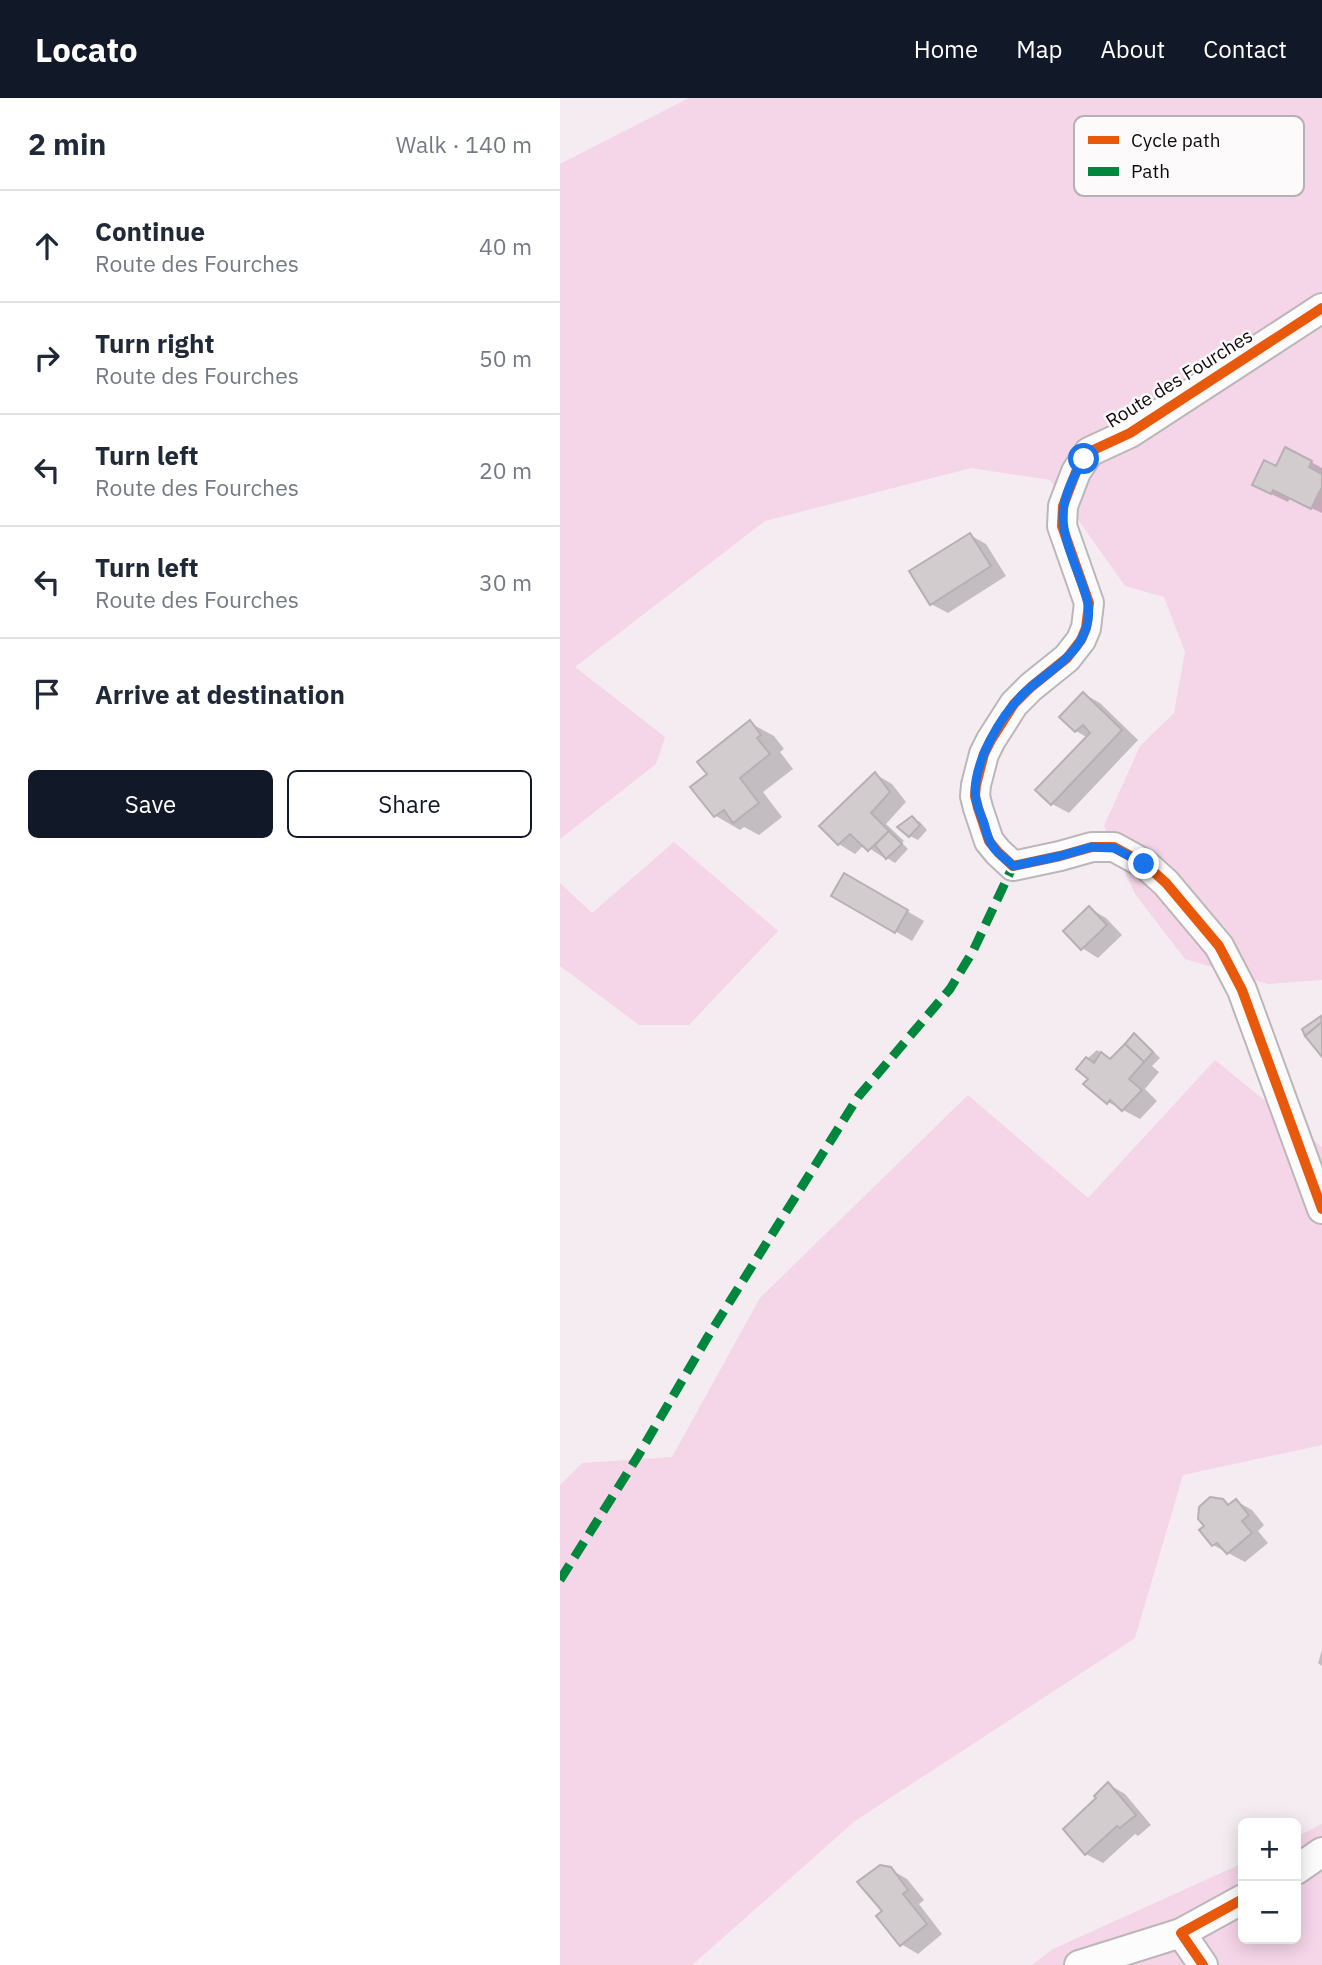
<!DOCTYPE html>
<html lang="en">
<head>
<meta charset="utf-8">
<style>
  :root { --surface:#fff; --page:#f6f6f7; --text:#1f2937; --muted:#747a83; --line:#e0e1e3; --accent:#111827 }
  body { margin:0; font-family:"IBM Plex Sans",sans-serif; background:var(--page); color:var(--text) }
  .controls { position:absolute; right:21px; bottom:21px; display:grid; overflow:hidden; border-radius:10px; box-shadow:0 4px 18px #0003 }
  .controls button { width:63px; height:63px; display:grid; place-items:center; padding:0; border:0; border-bottom:2px solid var(--line); background:var(--surface); color:var(--text); font:35px sans-serif }
  .stop { position:absolute; width:21px; height:21px; margin:-16px; border:5px solid #1a73e8; border-radius:50%; background:#fff }
  .stop.end { background:#1a73e8; border-color:#fff; box-shadow:0 2px 7px #0008 }
  .list { margin:0; padding:0; list-style:none }
  h2 { display:flex; justify-content:space-between; align-items:center; height:91px; margin:0; padding:0 28px; font-size:30px }
  h2 small { font-size:23px; font-weight:400; color:var(--muted) }
  .list li { display:grid; grid-template-columns:46px 1fr auto; gap:21px; align-items:center; box-sizing:border-box; height:112px; padding:0 28px; border-top:2px solid var(--line) }
  .list b { display:block; font-size:26px; white-space:nowrap }
  .list p { margin:0; font-size:23px; white-space:nowrap; color:var(--muted) }
  .list em { font-size:23px; font-style:normal; color:var(--muted) }
  .actions { display:flex; gap:14px; padding:21px 28px }
  .actions a { flex:1; padding:16px 0; border:2px solid var(--accent); border-radius:10px; text-align:center; font-size:24px; color:var(--accent) }
  .actions .main { background:var(--accent); color:#fff }
  .icon { flex:none; width:38px; height:38px; fill:none; stroke:currentColor; stroke-width:2; stroke-linecap:round; stroke-linejoin:round }
  .map { position:relative; flex:none; width:762px; height:1867px; overflow:hidden }
  header { display:flex; align-items:center; gap:42px; box-sizing:border-box; height:98px; padding:0 35px; background:var(--accent); color:#fff }
  header strong { font-size:33px }
  nav { display:flex; gap:38px; margin-inline-start:auto; font-size:24px }
  main { display:flex }
  aside { flex:1; background:var(--surface) }
  .map>svg:first-child { display:block }
  .green { fill:#f5d5e8 }
  .shadow { fill:#0003 }
  .building { fill:#d2cccf; stroke:#b6b0b3; stroke-width:2 }
  .lines { fill:none; stroke-linecap:round; stroke-linejoin:round }
  .minor-casing { stroke:#bcb6b9; stroke-width:32 }
  .minor { stroke:#fdfcfd; stroke-width:28 }
  .quiet { stroke:#00873e; stroke-width:9; stroke-dasharray:18 9; stroke-linecap:butt }
  .cycleway-casing { stroke:#fdfafc; stroke-width:15 }
  .cycleway { stroke:#e8590c; stroke-width:10 }
  .route { stroke:#1a73e8; stroke-width:9 }
  .labels { text-anchor:middle; dominant-baseline:central; stroke-width:5; stroke-linejoin:round; paint-order:stroke }
  .street-label { font-size:19px; fill:#0e0a0c; stroke:#fdfafc }
  .key { fill:#fdfafc; stroke:#b5b2b4; stroke-width:2 }
  .key-label { font-size:19px; fill:#0e0a0c }
</style>
</head>
<body>
<header>
<strong>Locato</strong>
<nav><a>Home</a><a>Map</a><a>About</a><a>Contact</a></nav>
</header>
<main>
<aside>
<h2>2 min<small>Walk · 140 m</small></h2>
<ul class="list">
<li><svg class="icon" aria-label="ahead" viewBox="0 0 24 24"><path d="M12 20V5M6 11l6-6 6 6"/></svg><div><b>Continue</b><p>Route des Fourches</p></div><em>40 m</em></li>
<li><svg class="icon" aria-label="right" viewBox="0 0 24 24"><path d="M7 20v-9h11M14 6l5 5-5 5"/></svg><div><b>Turn right</b><p>Route des Fourches</p></div><em>50 m</em></li>
<li><svg class="icon" aria-label="left" viewBox="0 0 24 24"><path d="M17 20v-9H6M10 6l-5 5 5 5"/></svg><div><b>Turn left</b><p>Route des Fourches</p></div><em>20 m</em></li>
<li><svg class="icon" aria-label="left" viewBox="0 0 24 24"><path d="M17 20v-9H6M10 6l-5 5 5 5"/></svg><div><b>Turn left</b><p>Route des Fourches</p></div><em>30 m</em></li>
<li><svg class="icon" aria-label="arrive" viewBox="0 0 24 24"><path d="M6 21V4h12l-3 4 3 4H6"/></svg><div><b>Arrive at destination</b></div></li>
</ul>
<div class="actions"><a class="main">Save</a><a>Share</a></div>
</aside>
<div class="map">
<svg width="762" height="1867" viewBox="0 0 762 1867">
  <rect width="100%" height="100%" fill="#f4ecf1"/>
  <g class="green">
    <path d="M129,0H762V882L708,886L625,861L575,796L544,728L580,648L614,615L625,554L604,499L565,488L490,382L411,370L205,423L15,569L105,639L96,666L0,741V66Z"/>
    <path d="M114,744L218,833L129,927H79L0,868V785L32,815Z"/>
    <path d="M655,962L762,1049V1347L623,1377L575,1540L295,1723L132,1867H0V1387L22,1365L112,1359L200,1200L408,997L528,1100Z"/>
    <path d="M762,1726V1867H472L491,1852L683,1765V1841H736V1739Z"/>
  </g>
  <g class="shadow">
    <path d="M751,364L762,370V415L730,400L728,404L711,396L717,371Z"/>
    <path d="M410,437L426,446L446,478L388,515L371,506Z"/>
    <path d="M524,596L540,605L578,642L509,715L492,706L528,640L516,633Z"/>
    <path d="M190,625L214,638L224,651L220,654L233,671L203,694L222,719L199,737L184,729L180,732L156,718L149,677Z"/>
    <path d="M315,676L332,686L346,704L326,726L344,743L342,745L348,751L335,765L327,760L326,761L304,747L295,756L279,746Z"/>
    <path d="M352,720L360,724L367,732L358,742L350,738Z"/>
    <path d="M285,777L364,823L352,843L273,797Z"/>
    <path d="M529,810L546,820L562,837L538,860L522,850Z"/>
    <path d="M574,937L582,942L600,960L592,968L599,974L585,991L597,1003L580,1021L548,1004L530,981L528,960L537,952L551,962Z"/>
    <path d="M662,1403L671,1407L676,1403L692,1412L704,1427L698,1433L708,1445L685,1464L653,1447Z"/>
    <path d="M762,1552V1568L758,1565Z"/>
    <path d="M548,1686L565,1696L591,1727L578,1738L575,1736L543,1765L526,1756L539,1701Z"/>
    <path d="M330,1771L347,1781L364,1802L359,1806L382,1836L358,1856L341,1846L324,1814Z"/>
  </g>
  <g class="building">
    <path d="M725,349L752,363L749,369L762,376V389L751,411L713,392L711,396L692,387L704,362L716,368Z"/>
    <path d="M410,435L431,468L370,507L349,473Z"/>
    <path d="M523,594L562,632L491,707L475,692L530,635L523,627L515,634L499,619Z"/>
    <path d="M190,622L201,637L197,640L210,656L180,680L199,705L173,725L164,712L154,719L130,689L147,676L137,664Z"/>
    <path d="M315,674L330,694L311,715L329,733L308,753L290,736L278,747L259,728Z"/>
    <path d="M352,718L360,727L349,739L337,729Z"/>
    <path d="M329,733L342,746L326,761L315,747Z"/>
    <path d="M284,775L348,812L335,835L271,798Z"/>
    <path d="M529,808L547,827L521,852L503,833Z"/>
    <path d="M761,918L762,924L745,938L742,931Z"/>
    <path d="M762,924V959L745,938Z"/>
    <path d="M574,935L593,954L584,964L565,946Z"/>
    <path d="M565,946L584,964L569,981L582,992L562,1013L550,1002L547,1006L523,986L528,981L516,971L526,959L534,965L541,954L550,961Z"/>
    <path d="M650,1399L663,1401L668,1407L676,1401L689,1417L682,1423L692,1435L667,1456L657,1445L652,1448L639,1432L644,1428L638,1421L639,1409Z"/>
    <path d="M548,1684L576,1717L560,1730L557,1728L525,1757L503,1731L536,1700L534,1698Z"/>
    <path d="M320,1767L331,1769L348,1792L343,1796L367,1826L340,1848L316,1818L322,1813L297,1784Z"/>
  </g>
  <g class="lines">
    <defs>
      <g id="minor">
        <path d="M762,210L570,335L529,354L516,374L503,408L502,428L529,505L526,530L521,542L507,560L471,589L454,606L431,642L424,656L416,687L415,698L418,710L429,743L438,754L453,768L500,758L532,749H554L585,766L606,785L659,848L682,892L762,1111"/>
        <path d="M736,1772L762,1754"/>
        <path d="M519,1867L621,1835"/>
        <path d="M643,1867L621,1835L683,1801"/>
      </g>
    </defs>
    <use href="#minor" class="minor-casing"/>
    <use href="#minor" class="minor"/>
    <path class="quiet" d="M0,1482L78,1358L147,1240L298,999L390,891L413,853L453,768"/>
    <defs>
      <g id="cycleway">
        <path d="M762,210L570,335L529,354L516,374L503,408L502,428L529,505L526,530L521,542L507,560L471,589L454,606L431,642L424,656L416,687L415,698L418,710L429,743L438,754L453,768L500,758L532,749H554L585,766L606,785L659,848L682,892L762,1111"/>
        <path d="M643,1867L621,1835L683,1801"/>
      </g>
    </defs>
    <use href="#cycleway" class="cycleway-casing"/>
    <use href="#cycleway" class="cycleway"/>
  </g>
  <g class="lines">
    <path class="route" d="M524,361C491,414 502,431 522,486C527,500 531,512 527,527C519,559 486,574 463,596C440,619 415,662 415,695C416,705 420,716 424,725C426,734 428,743 434,750C439,757 447,762 453,768L500,758L531,749L554,750L584,766"/>
  </g>
  <g class="labels">
    <g class="street-label">
      <text transform="translate(619 280) rotate(-32)">Route des Fourches</text>
    </g>
  </g>
  <rect x="514" y="18" width="230" height="80" rx="10" class="key"/>
  <rect x="528" y="38" width="31" height="8" fill="#e8590c"/>
  <rect x="528" y="69" width="31" height="9" fill="#00873e"/>
  <g class="key-label">
    <text x="571" y="49">Cycle path</text>
    <text x="571" y="80">Path</text>
  </g>
</svg>
<div class="controls">
<button>+</button>
<button>−</button>
</div>
<div class="stop" style="left:524px;top:361px"></div>
<div class="stop end" style="left:584px;top:766px"></div>
</div>
</main>
</body>
</html>
